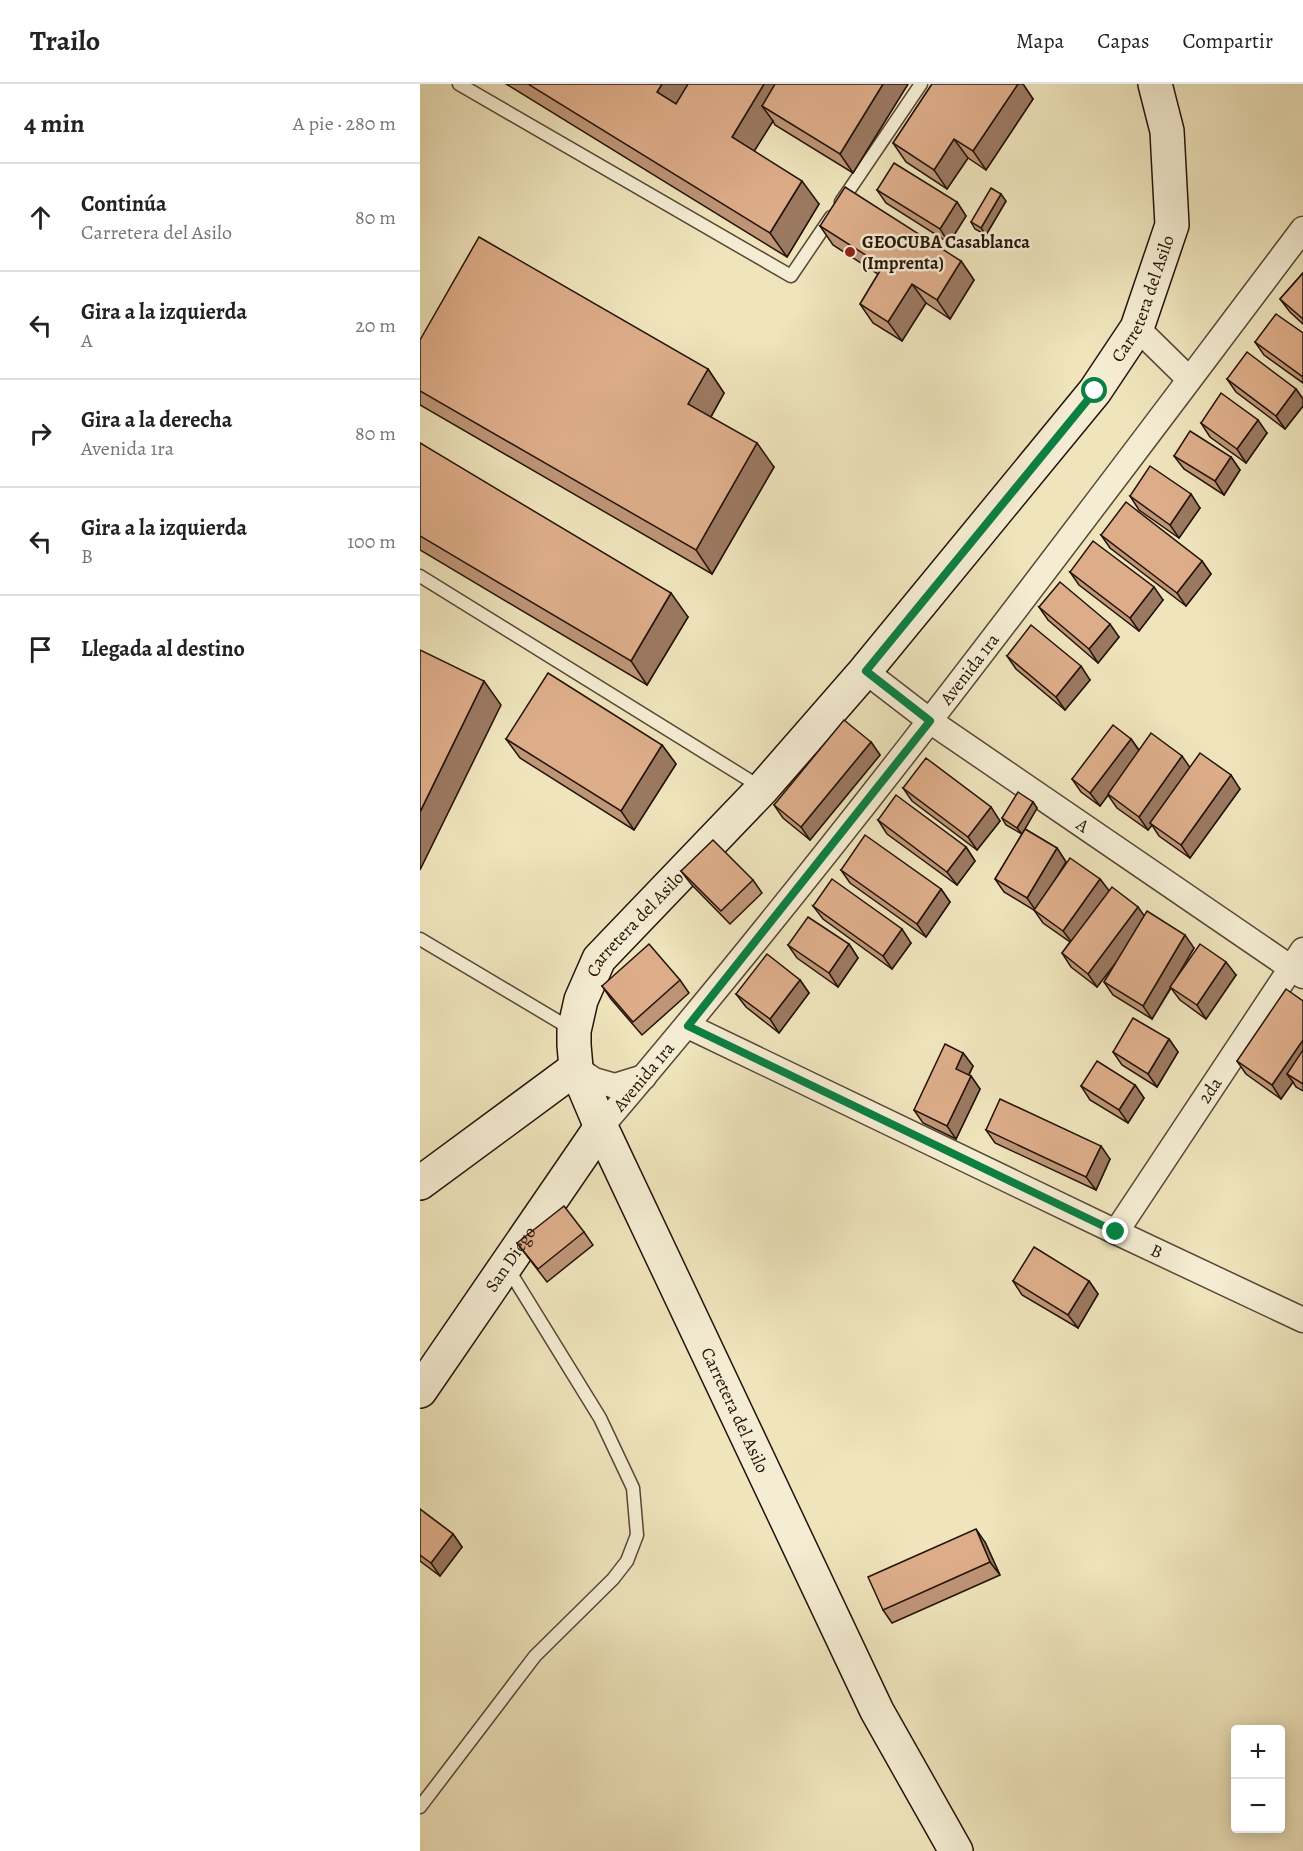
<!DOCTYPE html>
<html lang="es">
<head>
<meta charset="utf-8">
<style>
  :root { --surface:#fff; --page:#f6f6f6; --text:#222; --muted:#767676; --line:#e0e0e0 }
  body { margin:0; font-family:Alegreya,serif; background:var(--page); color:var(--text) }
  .controls { position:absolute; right:18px; bottom:18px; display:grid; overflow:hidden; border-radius:6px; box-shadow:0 3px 15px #0003 }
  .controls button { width:54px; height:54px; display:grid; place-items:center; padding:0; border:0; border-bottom:2px solid var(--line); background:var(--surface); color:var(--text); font:30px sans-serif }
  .stop { position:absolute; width:18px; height:18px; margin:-14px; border:4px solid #0b8043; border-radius:50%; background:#fff }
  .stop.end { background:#0b8043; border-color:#fff; box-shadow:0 2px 6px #0008 }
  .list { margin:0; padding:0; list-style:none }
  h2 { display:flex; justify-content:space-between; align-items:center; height:78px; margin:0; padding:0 24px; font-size:26px }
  h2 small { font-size:20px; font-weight:400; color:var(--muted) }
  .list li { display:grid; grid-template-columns:39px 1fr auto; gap:18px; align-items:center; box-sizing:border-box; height:108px; padding:0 24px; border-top:2px solid var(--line) }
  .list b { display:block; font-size:22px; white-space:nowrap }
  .list p { margin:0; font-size:20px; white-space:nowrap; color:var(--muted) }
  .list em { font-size:20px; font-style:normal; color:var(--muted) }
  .icon { flex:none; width:33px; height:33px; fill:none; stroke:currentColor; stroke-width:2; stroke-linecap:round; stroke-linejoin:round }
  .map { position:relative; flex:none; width:883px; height:1767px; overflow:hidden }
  header { display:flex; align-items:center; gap:36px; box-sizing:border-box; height:84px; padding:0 30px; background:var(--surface); border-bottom:2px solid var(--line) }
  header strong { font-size:28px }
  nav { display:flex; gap:33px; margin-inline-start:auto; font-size:21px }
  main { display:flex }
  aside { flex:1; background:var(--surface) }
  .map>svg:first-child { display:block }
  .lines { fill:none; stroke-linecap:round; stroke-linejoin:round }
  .lane-casing { stroke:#574735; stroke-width:15 }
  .street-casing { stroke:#574735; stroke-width:27 }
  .secondary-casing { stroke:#241308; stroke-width:36 }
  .lane { stroke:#f5edd3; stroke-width:12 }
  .street { stroke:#f5edd3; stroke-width:24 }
  .secondary { stroke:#f5edd3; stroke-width:33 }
  .wall { fill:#be9577; stroke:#241308; stroke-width:1.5 }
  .shaded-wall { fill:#9b7961; stroke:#241308; stroke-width:1.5 }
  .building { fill:#ddad8a; stroke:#241308; stroke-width:1.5 }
  .route { stroke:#0b8043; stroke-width:8 }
  .poi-dot { fill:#8f2418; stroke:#f5edd3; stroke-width:2 }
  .labels { text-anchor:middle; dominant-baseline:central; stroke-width:5; stroke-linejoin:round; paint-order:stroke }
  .poi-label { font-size:18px; font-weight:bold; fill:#241308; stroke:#f5edd3; text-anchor:start }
  .street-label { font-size:18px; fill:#241308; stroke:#f5edd3 }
</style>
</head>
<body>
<header>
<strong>Trailo</strong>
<nav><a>Mapa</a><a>Capas</a><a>Compartir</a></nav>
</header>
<main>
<aside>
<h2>4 min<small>A pie · 280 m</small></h2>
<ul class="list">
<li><svg class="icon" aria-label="ahead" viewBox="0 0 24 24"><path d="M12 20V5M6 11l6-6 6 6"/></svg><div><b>Continúa</b><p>Carretera del Asilo</p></div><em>80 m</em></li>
<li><svg class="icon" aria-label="left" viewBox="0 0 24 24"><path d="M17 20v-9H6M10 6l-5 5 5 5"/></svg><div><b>Gira a la izquierda</b><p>A</p></div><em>20 m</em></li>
<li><svg class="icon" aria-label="right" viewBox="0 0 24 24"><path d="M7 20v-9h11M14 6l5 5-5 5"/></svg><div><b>Gira a la derecha</b><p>Avenida 1ra</p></div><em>80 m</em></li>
<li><svg class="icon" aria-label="left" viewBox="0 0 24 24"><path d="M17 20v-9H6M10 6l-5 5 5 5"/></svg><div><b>Gira a la izquierda</b><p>B</p></div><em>100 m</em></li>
<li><svg class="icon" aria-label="arrive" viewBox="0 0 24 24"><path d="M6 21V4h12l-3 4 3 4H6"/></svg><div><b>Llegada al destino</b></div></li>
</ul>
</aside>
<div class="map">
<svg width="883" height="1767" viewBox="0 0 883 1767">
  <rect width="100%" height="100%" fill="#efe4bc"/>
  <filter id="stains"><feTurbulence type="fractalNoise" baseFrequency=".00333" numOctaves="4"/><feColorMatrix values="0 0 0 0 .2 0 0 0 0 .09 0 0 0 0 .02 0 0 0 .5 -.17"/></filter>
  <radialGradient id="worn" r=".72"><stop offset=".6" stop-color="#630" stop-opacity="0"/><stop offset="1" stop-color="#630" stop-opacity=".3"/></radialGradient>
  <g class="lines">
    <defs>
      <g id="lane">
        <path d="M39,0L371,192L411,133"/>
        <path d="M421,118L501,0"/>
        <path d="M0,492L342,704"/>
        <path d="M0,855L153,946"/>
        <path d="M0,1723L115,1572L193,1495L207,1477L217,1451L213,1404L180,1334L87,1183"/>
      </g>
      <g id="street">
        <path d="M717,244L769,295"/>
        <path id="s1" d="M445,587L510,637L883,892"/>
        <path id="s2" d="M268,942L696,1148L883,1236"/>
        <path d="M156,984L174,996L195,1002L224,993"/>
        <path id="s3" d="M181,1043C428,754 654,448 883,145"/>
        <path id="s4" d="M696,1148L883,866"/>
      </g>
      <g id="secondary">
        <path d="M0,1099L156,984"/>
        <path id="s5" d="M0,1307L181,1043"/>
        <path id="s6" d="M536,1767L457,1627L181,1043L156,984L154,961V947L161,916L179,875L343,704L445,587L675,307L717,244L752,141L747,47L735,0"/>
      </g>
    </defs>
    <use href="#lane" class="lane-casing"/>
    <use href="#street" class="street-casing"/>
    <use href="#secondary" class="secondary-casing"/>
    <use href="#lane" class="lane"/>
    <use href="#street" class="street"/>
    <use href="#secondary" class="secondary"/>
  </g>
  <g class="wall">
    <path d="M86,0H488L433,89L355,41L353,37L334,67L399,120L367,173Z"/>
    <path d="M512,0H603L613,15L566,86L548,74L527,105L486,78L473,59Z"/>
    <path d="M457,106L537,118L546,132L529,159L466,119Z"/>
    <path d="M586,117L566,151L555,145L551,138Z"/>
    <path d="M400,142L541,177L554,196L530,235L506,219L482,257L453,239L440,220L458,190L413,161Z"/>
    <path d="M883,189V240L870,228L860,215Z"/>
    <path d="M883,249V299L844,271L835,258Z"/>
    <path d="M0,256L288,285L304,309L291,333L354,383L292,490L0,321Z"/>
    <path d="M807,295L876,305L883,315V322L865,345L816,308Z"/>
    <path d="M781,339L847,349L826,379L790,353Z"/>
    <path d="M0,359L268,533L227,601L0,466Z"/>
    <path d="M754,372L811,373L820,386L804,411L764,385Z"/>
    <path d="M710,412L780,424L759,454L719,426Z"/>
    <path d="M681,451L782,477L791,490L766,522L690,464Z"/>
    <path d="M650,488L743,516L719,547L659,501Z"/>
    <path d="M619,523L699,553L678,579L628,536Z"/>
    <path d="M587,572L670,596L645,626L596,585Z"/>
    <path d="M86,655L242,661L256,680L214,746L100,674Z"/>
    <path d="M711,655L719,666L770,683L820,705L770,774L739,752L732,741L728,746L697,724L688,711L680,722L661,708L652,695Z"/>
    <path d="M451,658L460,671L390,756L363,734L354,721Z"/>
    <path d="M483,704L580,737L557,766L492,717Z"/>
    <path d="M613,718L617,724L605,745L637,764L646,778L638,791L680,795L689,807L724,832L774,864L756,894L816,891L786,935L760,916L751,904L732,935L693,911L684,898L696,878L677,903L651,883L642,869L650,858L623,839L614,826L584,808L575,795L602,750L586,741L582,734Z"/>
    <path d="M458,736L546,763L555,777L537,801L467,750Z"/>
    <path d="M421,786L521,805L530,818L506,853L430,799Z"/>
    <path d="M261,787L333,796L342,809L310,840L271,800Z"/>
    <path d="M393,822L491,859L472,885L403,835Z"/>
    <path d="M429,860L438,874L418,903L377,874L368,861Z"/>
    <path d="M260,896L269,909L222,951L191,915L182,902Z"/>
    <path d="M380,896L389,909L359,949L326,923L316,910Z"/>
    <path d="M883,917V1007L876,1003L873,998L861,1015L826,990L817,977Z"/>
    <path d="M749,955L758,968L737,1003L702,981L693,968Z"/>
    <path d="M543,969L553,982L549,991L551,992L560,1005L536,1055L503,1039L494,1026Z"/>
    <path d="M715,1001L724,1014L708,1039L670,1016L661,1002Z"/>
    <path d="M566,1046L690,1075L676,1106L575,1059Z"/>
    <path d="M164,1148L173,1161L127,1198L97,1159Z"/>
    <path d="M593,1197H669L678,1210L658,1244L602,1211Z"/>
    <path d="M0,1425L33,1450L42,1463L20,1492L0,1477Z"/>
    <path d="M565,1458L580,1491L472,1539L463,1526Z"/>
  </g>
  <g class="shaded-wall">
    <path d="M242,0H273L253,32L237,8Z"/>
    <path d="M344,0H376L342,22L353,37L328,77L312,53Z"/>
    <path d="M463,0H488L433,89L420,70Z"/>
    <path d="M598,0H603L613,15L566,86L553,67Z"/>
    <path d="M534,55L548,74L527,105L514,86Z"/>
    <path d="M382,97L399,120L367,173L350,149Z"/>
    <path d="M581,110L586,117L566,151L561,144Z"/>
    <path d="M537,118L546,132L529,159L520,145Z"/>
    <path d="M541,177L554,196L530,235L517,216Z"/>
    <path d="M492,200L506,219L482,257L468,238Z"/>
    <path d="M288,285L304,309L285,343L268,320Z"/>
    <path d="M876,305L883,315V322L865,345L856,332Z"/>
    <path d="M838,336L847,349L826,379L817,365Z"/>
    <path d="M337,359L354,383L292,490L276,466Z"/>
    <path d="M811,373L820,386L804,411L795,397Z"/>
    <path d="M771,410L780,424L759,454L750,441Z"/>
    <path d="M782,477L791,490L766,522L757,509Z"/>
    <path d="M734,503L743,516L719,547L710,534Z"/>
    <path d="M251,509L268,533L227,601L211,577Z"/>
    <path d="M690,540L699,553L678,579L669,565Z"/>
    <path d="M661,582L670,596L645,626L636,613Z"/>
    <path d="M64,597L81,621L0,786V728Z"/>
    <path d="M711,655L720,668L680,722L670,709Z"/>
    <path d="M451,658L460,671L390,756L381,743Z"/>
    <path d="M242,661L256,680L214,746L201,727Z"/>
    <path d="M762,672L771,685L730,739L732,741L728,746L719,733Z"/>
    <path d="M811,691L820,705L770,774L761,761Z"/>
    <path d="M613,718L617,724L602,750L597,744Z"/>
    <path d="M571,723L580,737L557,766L548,753Z"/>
    <path d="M546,763L555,777L537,801L527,788Z"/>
    <path d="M637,764L646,778L616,827L607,814Z"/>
    <path d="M680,795L690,808L653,860L643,847Z"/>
    <path d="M521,805L530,818L506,853L497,840Z"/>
    <path d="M718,823L728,837L677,903L668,890Z"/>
    <path d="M482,845L491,859L472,885L463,872Z"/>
    <path d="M765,851L774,864L732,935L723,922Z"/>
    <path d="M429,860L438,874L418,903L409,889Z"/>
    <path d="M806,878L816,891L786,935L777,921Z"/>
    <path d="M380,896L389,909L359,949L350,935Z"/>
    <path d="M749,955L758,968L737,1003L728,990Z"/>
    <path d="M883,956V983L867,990L873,998L861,1015L852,1001Z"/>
    <path d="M543,969L553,982L545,998L536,985Z"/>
    <path d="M551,992L560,1005L536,1055L527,1042Z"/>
    <path d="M715,1001L724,1014L708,1039L699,1026Z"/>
    <path d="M681,1062L690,1075L676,1106L666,1093Z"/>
    <path d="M669,1197L678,1210L658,1244L648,1231Z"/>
    <path d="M556,1445L565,1458L580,1491L570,1478Z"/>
    <path d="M33,1450L42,1463L20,1492L11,1479Z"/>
  </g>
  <g class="building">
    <path d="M108,0H242L237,8L256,20L268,0H344L312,53L382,97L350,149Z"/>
    <path d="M355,0H463L420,70L342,22Z"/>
    <path d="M512,0H598L553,67L534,55L514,86L473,59Z"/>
    <path d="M474,79L537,118L520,145L457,106Z"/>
    <path d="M425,103L541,177L517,216L492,200L468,238L440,220L463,182L400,142Z"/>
    <path d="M571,104L581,110L561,144L551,138Z"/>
    <path d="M59,153L288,285L268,320L337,359L276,466L0,307V256Z"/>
    <path d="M883,189V235L860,215Z"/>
    <path d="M856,230L883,249V293L835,258Z"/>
    <path d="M827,268L876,305L856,332L807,295Z"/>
    <path d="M801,309L838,336L817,365L781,339Z"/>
    <path d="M770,347L811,373L795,397L754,372Z"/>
    <path d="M0,359L251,509L211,577L0,452Z"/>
    <path d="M730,382L771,410L750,441L710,412Z"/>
    <path d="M706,418L782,477L757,509L681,451Z"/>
    <path d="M673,457L734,503L710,534L650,488Z"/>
    <path d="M640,498L690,540L669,565L619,523Z"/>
    <path d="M611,541L661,582L636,613L587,572Z"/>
    <path d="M0,566L64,597L0,728Z"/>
    <path d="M128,589L242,661L201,727L86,655Z"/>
    <path d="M424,636L451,658L381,743L354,721Z"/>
    <path d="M693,641L711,655L670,709L652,695Z"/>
    <path d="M731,649L762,672L719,733L688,710Z"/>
    <path d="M780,669L811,691L761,761L730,739Z"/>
    <path d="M506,674L571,723L548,753L483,704Z"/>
    <path d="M598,708L613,718L597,744L582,734Z"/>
    <path d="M476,711L546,763L527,788L458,736Z"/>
    <path d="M605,745L637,764L607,814L575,795Z"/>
    <path d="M445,751L521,805L497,840L421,786Z"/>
    <path d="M293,756L333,796L301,827L261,787Z"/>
    <path d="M650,774L680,795L643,847L614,826Z"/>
    <path d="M412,795L482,845L463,872L393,822Z"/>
    <path d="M692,803L718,823L668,890L642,869Z"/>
    <path d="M727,827L765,851L723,922L684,898Z"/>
    <path d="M388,833L429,860L409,889L368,861Z"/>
    <path d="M229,860L260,896L213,938L182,902Z"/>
    <path d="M780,860L806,878L777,921L750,903Z"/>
    <path d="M347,870L380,896L350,935L316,910Z"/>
    <path d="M866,905L883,917V956L852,1001L817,977Z"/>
    <path d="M713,934L749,955L728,990L693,968Z"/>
    <path d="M525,960L543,969L536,985L551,992L527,1042L494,1026Z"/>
    <path d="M883,966V1000L867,990Z"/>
    <path d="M677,977L715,1001L699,1026L661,1002Z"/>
    <path d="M580,1015L681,1062L666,1093L566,1046Z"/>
    <path d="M144,1122L164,1148L118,1185L97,1159Z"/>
    <path d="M614,1163L669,1197L648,1231L593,1197Z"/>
    <path d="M0,1425L33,1450L11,1479L0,1471Z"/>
    <path d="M556,1445L570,1478L463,1526L448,1493Z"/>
  </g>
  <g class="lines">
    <path class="route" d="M675,307L446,587L510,637L268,942L696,1148"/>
  </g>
  <circle class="poi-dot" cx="430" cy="168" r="6"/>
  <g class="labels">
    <g class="poi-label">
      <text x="442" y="158">GEOCUBA Casablanca<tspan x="442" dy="21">(Imprenta)</tspan></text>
    </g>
    <g class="street-label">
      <text stroke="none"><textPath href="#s6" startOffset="1844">Carretera del Asilo</textPath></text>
      <text stroke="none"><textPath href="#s3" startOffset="588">Avenida 1ra</textPath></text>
      <text stroke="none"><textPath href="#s1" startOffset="267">A</textPath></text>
      <text stroke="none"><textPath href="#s6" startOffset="1034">Carretera del Asilo</textPath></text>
      <text stroke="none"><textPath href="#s3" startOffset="66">Avenida 1ra</textPath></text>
      <text stroke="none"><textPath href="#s4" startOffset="170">2da</textPath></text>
      <text stroke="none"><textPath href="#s2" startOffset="520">B</textPath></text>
      <text stroke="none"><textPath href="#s5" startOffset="160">San Diego</textPath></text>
      <text transform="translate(315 1326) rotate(65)">Carretera del Asilo</text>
    </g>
  </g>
  <rect width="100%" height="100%" filter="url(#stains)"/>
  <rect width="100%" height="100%" fill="url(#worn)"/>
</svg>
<div class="controls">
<button>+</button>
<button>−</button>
</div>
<div class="stop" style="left:675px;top:307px"></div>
<div class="stop end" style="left:696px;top:1148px"></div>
</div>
</main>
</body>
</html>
